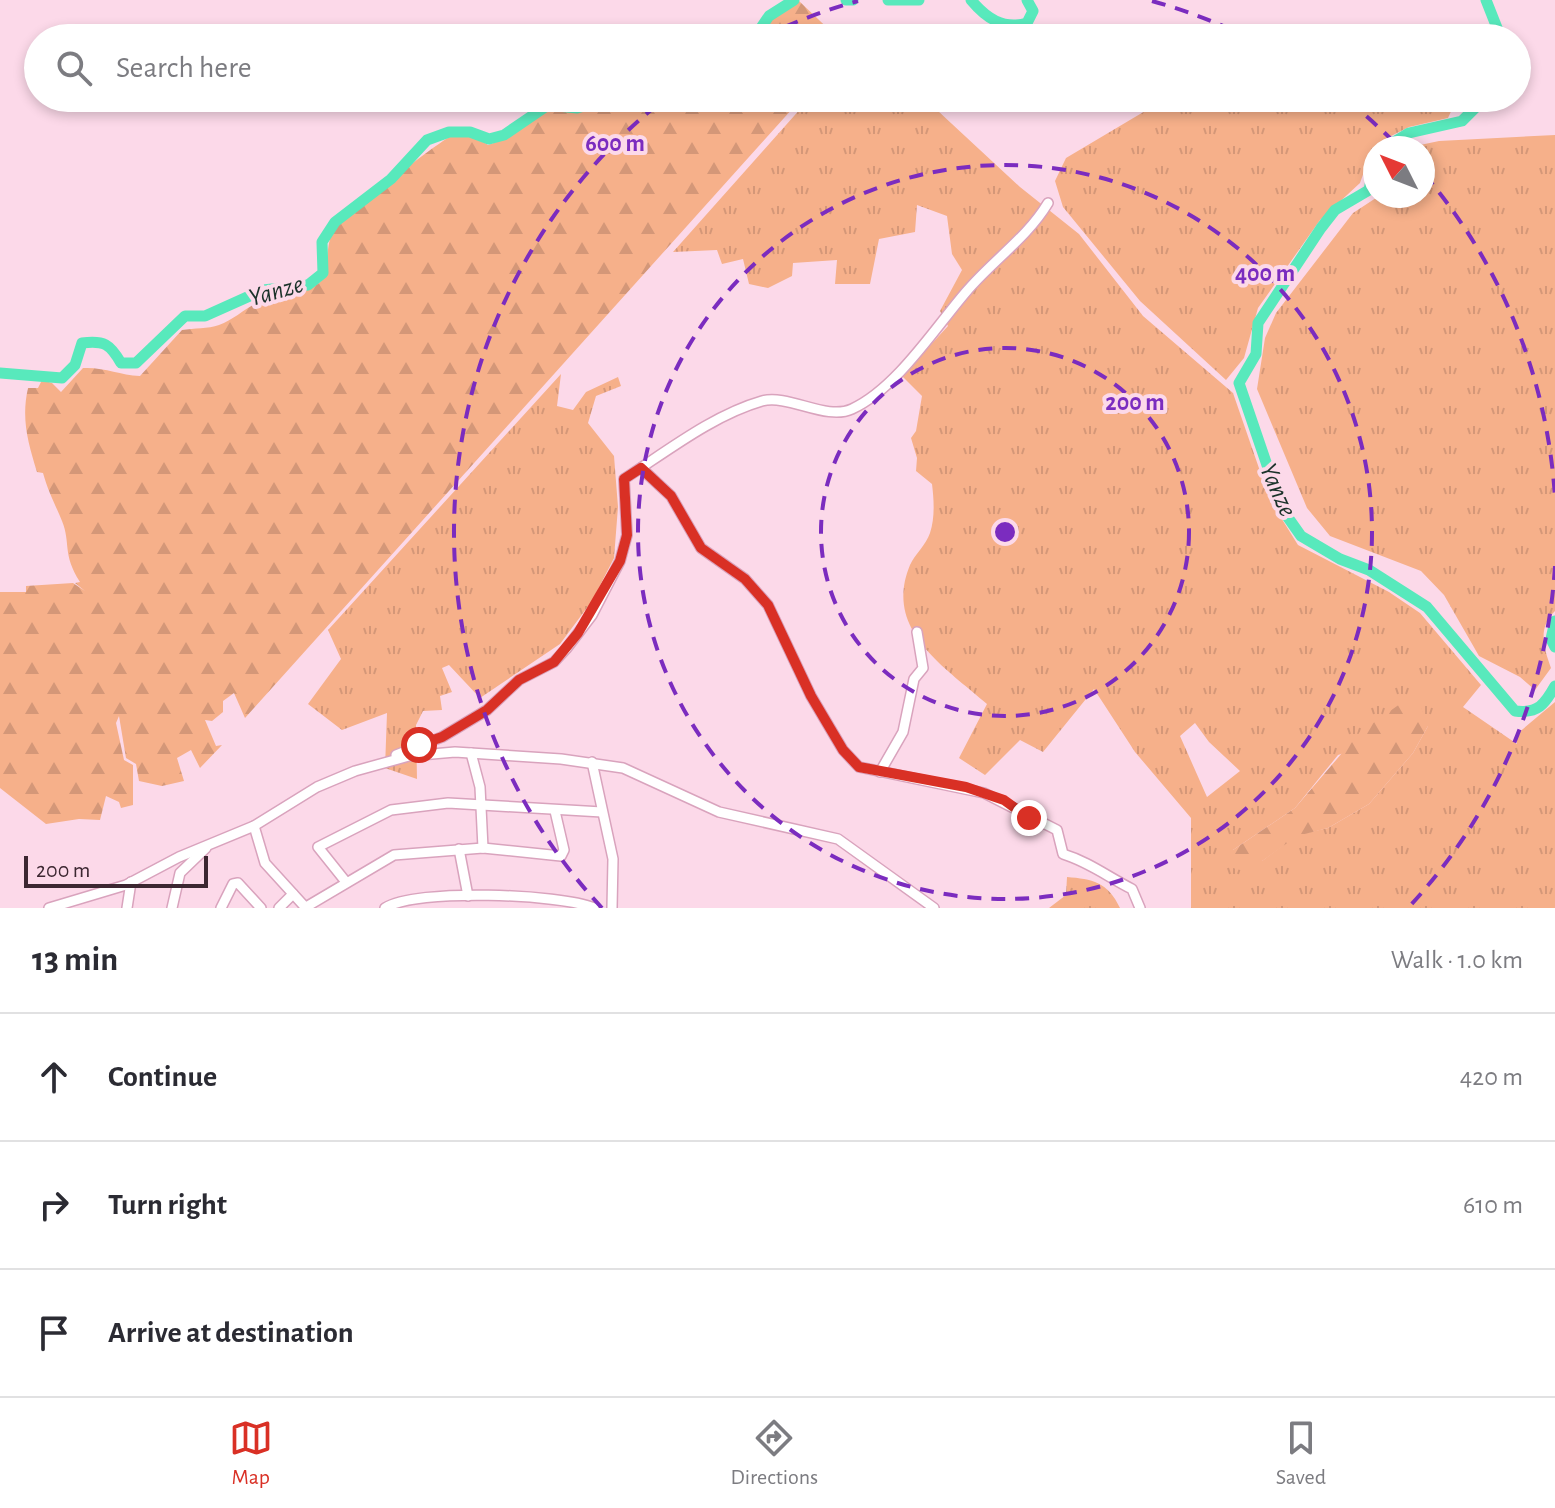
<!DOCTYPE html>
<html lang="en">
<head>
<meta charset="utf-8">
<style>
  :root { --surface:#fff; --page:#f2f2f3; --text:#2b2b33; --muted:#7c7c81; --line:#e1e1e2; --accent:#d93025 }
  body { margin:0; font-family:"Alegreya Sans",sans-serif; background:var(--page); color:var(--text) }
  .compass { position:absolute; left:1363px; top:136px; width:72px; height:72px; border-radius:50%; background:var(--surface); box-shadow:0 4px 12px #0003; rotate:312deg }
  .scale { position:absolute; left:24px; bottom:20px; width:184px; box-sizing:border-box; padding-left:8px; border:4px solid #3c2731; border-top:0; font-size:22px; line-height:28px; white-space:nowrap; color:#3c2731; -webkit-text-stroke:6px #fcd9e9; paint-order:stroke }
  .stop { position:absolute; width:24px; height:24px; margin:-18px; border:6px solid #d93025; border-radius:50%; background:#fff }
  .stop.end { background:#d93025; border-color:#fff; box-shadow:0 2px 8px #0008 }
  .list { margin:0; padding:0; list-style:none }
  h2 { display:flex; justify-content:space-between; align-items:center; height:104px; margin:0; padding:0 32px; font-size:34px }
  h2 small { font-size:26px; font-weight:400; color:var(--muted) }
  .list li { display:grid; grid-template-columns:52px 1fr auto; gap:24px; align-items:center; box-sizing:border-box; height:128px; padding:0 32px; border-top:2px solid var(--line) }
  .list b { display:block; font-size:30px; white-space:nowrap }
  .list em { font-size:26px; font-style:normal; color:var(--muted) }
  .icon { flex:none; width:44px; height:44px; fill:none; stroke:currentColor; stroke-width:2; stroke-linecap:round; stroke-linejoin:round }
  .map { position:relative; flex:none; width:1555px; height:908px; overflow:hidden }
  .search { position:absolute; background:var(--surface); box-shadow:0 4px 12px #0003; left:24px; right:24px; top:24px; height:88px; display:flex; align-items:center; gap:20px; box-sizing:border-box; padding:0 28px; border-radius:44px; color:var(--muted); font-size:30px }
  .sheet { height:488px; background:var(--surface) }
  nav { display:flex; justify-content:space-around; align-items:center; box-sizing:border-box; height:112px; border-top:2px solid var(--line); background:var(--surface); font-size:22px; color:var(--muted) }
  nav a { display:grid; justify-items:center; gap:4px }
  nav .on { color:var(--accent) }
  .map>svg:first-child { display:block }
  .grass { fill:url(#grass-tufts); fill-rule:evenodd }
  .forest { fill:url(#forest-firs) }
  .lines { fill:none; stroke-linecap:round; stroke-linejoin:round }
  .river { stroke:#58e9bc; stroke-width:11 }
  .minor-casing { stroke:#d9a3bd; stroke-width:12 }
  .minor { stroke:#fff; stroke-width:9 }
  .route { stroke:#d93025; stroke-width:10 }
  .ring { fill:none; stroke:#7b2cbf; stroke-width:4; stroke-dasharray:14 10 }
  .labels { text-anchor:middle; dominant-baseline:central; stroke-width:8; stroke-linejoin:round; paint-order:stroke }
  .water-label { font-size:26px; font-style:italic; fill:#1b322a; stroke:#fcd9e9 }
  .centre { fill:#7b2cbf; stroke:#fcd9e9; stroke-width:4 }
  .ring-label { font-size:24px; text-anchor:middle; font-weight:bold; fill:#7b2cbf; stroke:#fcd9e9; stroke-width:8; stroke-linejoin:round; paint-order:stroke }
</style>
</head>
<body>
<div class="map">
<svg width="1555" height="908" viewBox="0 0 1555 908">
  <defs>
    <pattern id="grass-tufts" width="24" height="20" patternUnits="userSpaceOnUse" patternTransform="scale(2)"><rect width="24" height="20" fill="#f6b08a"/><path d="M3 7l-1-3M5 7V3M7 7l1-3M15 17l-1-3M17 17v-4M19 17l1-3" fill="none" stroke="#d49778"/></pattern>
    <pattern id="forest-firs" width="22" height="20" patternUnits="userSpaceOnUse" patternTransform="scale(2)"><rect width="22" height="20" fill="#f6b08a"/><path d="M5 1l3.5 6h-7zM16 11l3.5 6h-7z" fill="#d49778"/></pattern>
  </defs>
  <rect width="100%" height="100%" fill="#fcd9e9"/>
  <g class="grass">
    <path d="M810,98H924L1020,187L1079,234L1143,316L1233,393L1270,500L1298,545L1389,592L1420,613L1481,685L1463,707L1517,744V734L1555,702V908H1191V818L1135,752L1094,689L1043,752L1020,740L985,775L959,758L987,704C944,666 883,630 910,565C915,554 926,545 930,533C935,518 934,500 932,484L916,471L917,458L911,438L916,431L922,396L902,376L948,326L940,311L962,270L952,254L947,216L917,205L915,232L879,239L870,284H835L837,260L793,263L792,276L768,288L749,284L743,259L722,264L717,250L673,252ZM1195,723L1209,742L1240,771L1207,797L1180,736ZM1428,726L1413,753L1369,804L1328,828L1297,835L1262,861L1233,850L1295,808L1338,755Z"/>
    <path d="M1167,98H1441L1454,105L1448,118L1409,127L1387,138L1371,152L1360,183L1320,220L1258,308L1244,358L1226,380L1140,301L1063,207L1055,181L1066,158Z"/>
    <path d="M1555,135V611C1537,628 1544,648 1551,668L1535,690L1520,677L1479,656L1444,595L1421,571L1330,536L1307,508L1257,389L1265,338L1276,313L1353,213L1379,196H1423V148H1406L1439,141Z"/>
    <path d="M561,374L557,406L573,410L586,392L618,377L621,386L596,396L588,423L614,456L618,507L614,558L592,601L560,644L480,698L449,665L442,668L452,692L440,696L442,710L423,711L416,725L417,779L385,768L387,713L342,730L308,704L341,659L328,630Z"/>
    <path d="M1067,877C1092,879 1108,882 1120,908H1049L1066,895Z"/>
  </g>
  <g class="forest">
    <path d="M799,1L838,38H758L767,22Z"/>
    <path d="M623,98H684L688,106L701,108L707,98H802L245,718L234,693L223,701V712L212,721L205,720L216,746L222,745L200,768L191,750L177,758L184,781L162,786L139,781L136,764L126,758L119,716L116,723L124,760L133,765V805L121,808L119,802L106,796L100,820L79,819L46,824L0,788V592H26V586L73,583L85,591L75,583L80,582C62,554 71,543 62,521C55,504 48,491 43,473L37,472C28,442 21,419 28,388H38L42,380L52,383L61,392L83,368C105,367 119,375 140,376L182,330C194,328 208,329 219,325C234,320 246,307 261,301C278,293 304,295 319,283C333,272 322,248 335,228C343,217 443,137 454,135C467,133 478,137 488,145L505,139L551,108C577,113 599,110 623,98Z"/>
    <path d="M1400,704L1421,707L1428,726L1413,753L1369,804L1328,828L1297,836L1247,872L1233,868V850L1295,808L1360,732Z"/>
  </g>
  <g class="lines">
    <g class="river">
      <path d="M846,0H853"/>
      <path d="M888,0H919"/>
      <path d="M971,0C986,18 1003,30 1027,23L1033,11L1027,0"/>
      <path d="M1486,0L1501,38"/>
      <path d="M754,38L769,16L794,0"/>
      <path d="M688,98L690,104H699L703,98"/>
      <path d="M1384,148L1409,133L1462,121L1485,98"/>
      <path d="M1375,162L1369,190L1335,210L1321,228L1258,323L1256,354L1239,383L1282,509L1301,536L1340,559L1369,570L1427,607L1515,711C1538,714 1545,704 1555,686"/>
      <path d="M0,373L62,378L75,365L82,343C104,340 110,344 121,363H136L185,316H205L263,290L308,285L323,273L322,242L335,222L391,179L427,140L449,132H470L489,139L504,135L548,105L577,108L612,98"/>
      <path d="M1555,621L1551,639L1555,647"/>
    </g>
    <defs>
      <g id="minor">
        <path d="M641,468L671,496L701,548L745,579L768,605L811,696L843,750L859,767L984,793L1057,830L1063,854C1089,862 1108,877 1132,889L1140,908"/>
        <path d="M471,753L480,787L483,848"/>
        <path d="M396,755L442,737L487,710L519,680L554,662L566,649L592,615L620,561L627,535L624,479C666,452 713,415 762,401C789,394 826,421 852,409C896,389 935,328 966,292C992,261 1027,238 1048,203"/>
        <path d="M592,762L613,859L612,908"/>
        <path d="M880,772L903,732L914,679L923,668L917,632"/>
        <path d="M254,826L265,863L306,908"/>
        <path d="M459,849L468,896"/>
        <path d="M346,882L318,847L391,810L448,803L602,812"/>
        <path d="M306,907L394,855L483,848L561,856L564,850L555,811"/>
        <path d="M49,908L126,885L179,857L254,826L317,787L355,771L409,756L455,752L561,759L623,768L719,812L838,839L934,908"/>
        <path d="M127,908L131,882"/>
        <path d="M172,908L180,873L206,848"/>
        <path d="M221,908L233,884L238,883L261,908"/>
        <path d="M279,908L293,894"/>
        <path d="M385,908C416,888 560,894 594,908"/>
      </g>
    </defs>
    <use href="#minor" class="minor-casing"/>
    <use href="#minor" class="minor"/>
  </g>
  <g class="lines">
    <path class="route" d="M419,745L442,737L487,710L519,680L554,662L578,633L620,561L627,535L624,479L641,468L671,496L701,548L745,579L768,605L811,696L843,750L859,767L966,787L1004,800L1029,818"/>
  </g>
  <g class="ring">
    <circle cx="1005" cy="532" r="184"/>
    <circle cx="1005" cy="532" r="367"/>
    <path d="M1555 566A551 551 0 0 1 1408 908M602 908A551 551 0 0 1 662 101M763 37A551 551 0 0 1 858 1M1152 1A551 551 0 0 1 1247 37M1348 101A551 551 0 0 1 1398 146M1424 174A551 551 0 0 1 1555 498"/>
  </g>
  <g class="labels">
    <g class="water-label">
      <text transform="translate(276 291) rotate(-16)">Yanze</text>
      <text transform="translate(1278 490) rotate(66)">Yanze</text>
    </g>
  </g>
  <circle cx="1005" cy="532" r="12" class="centre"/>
  <g class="ring-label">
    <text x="615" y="151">600 m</text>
    <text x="1265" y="281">400 m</text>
    <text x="1135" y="410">200 m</text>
  </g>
</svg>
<svg class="compass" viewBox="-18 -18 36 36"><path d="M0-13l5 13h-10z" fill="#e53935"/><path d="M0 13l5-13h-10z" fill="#7c7c81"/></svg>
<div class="scale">200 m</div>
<div class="stop" style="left:419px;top:745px"></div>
<div class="stop end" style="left:1029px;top:818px"></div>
<div class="search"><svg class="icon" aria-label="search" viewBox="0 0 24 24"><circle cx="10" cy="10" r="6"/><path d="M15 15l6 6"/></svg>Search here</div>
</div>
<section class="sheet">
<h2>13 min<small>Walk · 1.0 km</small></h2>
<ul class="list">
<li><svg class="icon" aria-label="ahead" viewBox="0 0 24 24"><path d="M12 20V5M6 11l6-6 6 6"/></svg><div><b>Continue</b></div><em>420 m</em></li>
<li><svg class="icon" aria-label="right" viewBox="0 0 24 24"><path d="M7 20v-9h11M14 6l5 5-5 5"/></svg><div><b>Turn right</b></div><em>610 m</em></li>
<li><svg class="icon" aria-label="arrive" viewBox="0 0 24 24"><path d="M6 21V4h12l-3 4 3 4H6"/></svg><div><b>Arrive at destination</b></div></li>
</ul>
</section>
<nav>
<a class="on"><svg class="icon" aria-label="map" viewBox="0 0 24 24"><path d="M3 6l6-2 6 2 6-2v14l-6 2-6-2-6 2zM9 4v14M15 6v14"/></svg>Map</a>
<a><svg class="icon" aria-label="directions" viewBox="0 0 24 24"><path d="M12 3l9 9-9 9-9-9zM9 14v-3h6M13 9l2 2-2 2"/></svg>Directions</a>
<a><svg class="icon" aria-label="saved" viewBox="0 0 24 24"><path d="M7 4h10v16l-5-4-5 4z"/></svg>Saved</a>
</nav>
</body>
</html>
